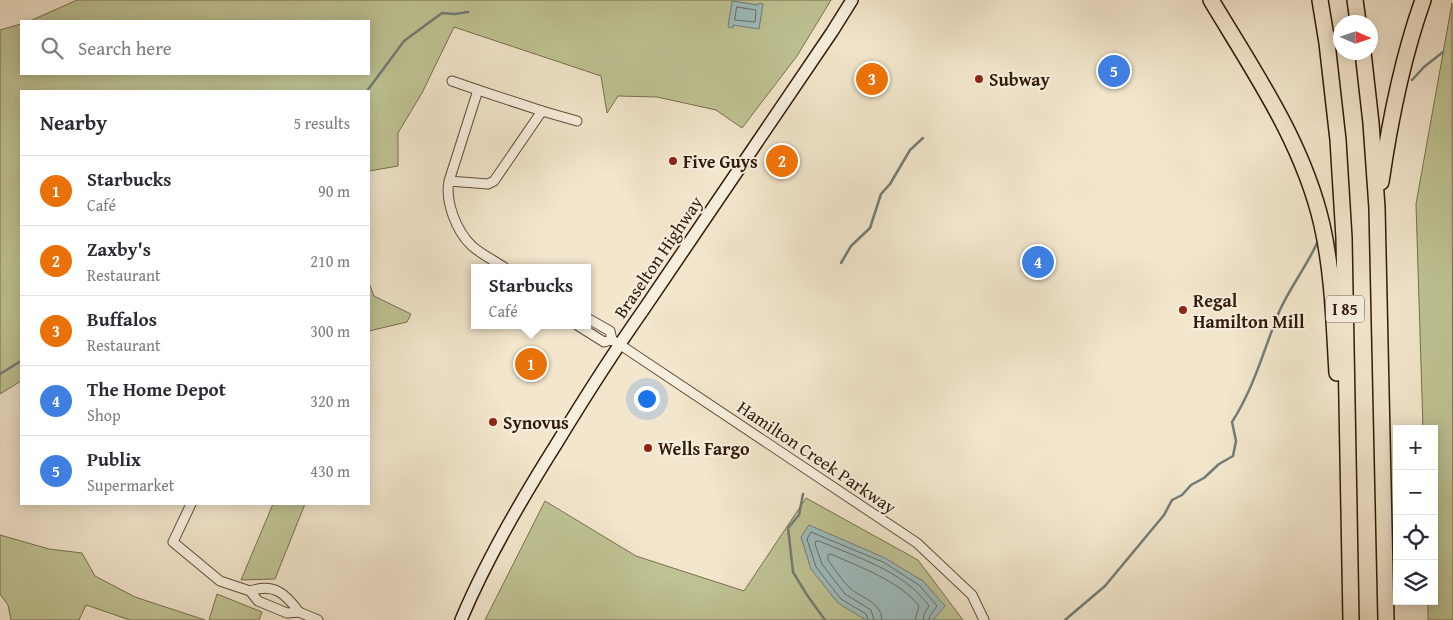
<!DOCTYPE html>
<html lang="en">
<head>
<meta charset="utf-8">
<style>
  :root { --surface:#fff; --page:#f7f7f7; --text:#2b2b33; --muted:#7c7c81; --line:#e1e1e2; --accent:#7c3aed }
  body { margin:0; font-family:"Gentium Book Plus",serif; background:var(--page); color:var(--text) }
  .controls { position:absolute; right:15px; bottom:15px; display:grid; overflow:hidden; border-radius:0px; box-shadow:0 2px 12px #0003 }
  .controls button { width:45px; height:45px; display:grid; place-items:center; padding:0; border:0; border-bottom:1px solid var(--line); background:var(--surface); color:var(--text); font:25px sans-serif }
  .compass { position:absolute; left:1333px; top:15px; width:45px; height:45px; border-radius:50%; background:var(--surface); box-shadow:0 2px 12px #0003; rotate:93deg }
  .you { position:absolute; left:646px; top:398px; width:18px; height:18px; margin:-12px; border:4px solid #fff; border-radius:50%; background:#1a73e8; box-shadow:0 0 0 8px #1a73e833 }
  .badge { display:grid; place-items:center; width:32px; height:32px; border-radius:50%; background:var(--accent); color:#fff; font-size:16px; font-weight:700 }
  .pin { position:absolute; translate:-50% -50%; border:2px solid #fff; box-shadow:0 1px 5px #0006 }
  .popup { position:absolute; left:471px; top:264px; width:120px; height:65px; box-sizing:border-box; display:grid; place-content:center; border-radius:0px; background:var(--surface); filter:drop-shadow(0 1px 4px #0005); font-size:16px; white-space:nowrap; color:var(--muted) }
  .popup b { font-size:19px; color:var(--text) }
  .popup::after { content:''; position:absolute; left:50%; top:100%; margin-left:-10px; border:10px solid transparent; border-top-color:var(--surface) }
  .list { margin:0; padding:0; list-style:none }
  h2 { display:flex; justify-content:space-between; align-items:center; height:65px; margin:0; padding:0 20px; font-size:21px }
  h2 small { font-size:16px; font-weight:400; color:var(--muted) }
  .list li { display:grid; grid-template-columns:32px 1fr auto; gap:15px; align-items:center; box-sizing:border-box; height:70px; padding:0 20px; border-top:1px solid var(--line) }
  .list b { display:block; font-size:19px; white-space:nowrap }
  .list p { margin:0; font-size:16px; white-space:nowrap; color:var(--muted) }
  .list em { font-size:16px; font-style:normal; color:var(--muted) }
  .icon { flex:none; width:28px; height:28px; fill:none; stroke:currentColor; stroke-width:2; stroke-linecap:round; stroke-linejoin:round }
  .map { position:relative; flex:none; width:1453px; height:620px; overflow:hidden }
  .search { position:absolute; background:var(--surface); box-shadow:0 2px 12px #0003; left:20px; top:20px; width:350px; height:55px; display:flex; align-items:center; gap:12px; box-sizing:border-box; padding:0 18px; border-radius:0px; color:var(--muted); font-size:19px }
  .panel { position:absolute; background:var(--surface); box-shadow:0 2px 12px #0003; left:20px; top:90px; width:350px; height:415px; border-radius:0px }
  .map>svg:first-child { display:block }
  .green { fill:#bfc394; stroke:#796e4e }
  .water { fill:#9ebdbf; stroke:#737c76 }
  .lines { fill:none; stroke-linecap:round; stroke-linejoin:round }
  .shore { stroke:#686c64; stroke-width:1 }
  .stream { stroke:#737c76; stroke-width:2.5 }
  .street-casing { stroke:#634d39; stroke-width:11 }
  .secondary-casing { stroke:#331a08; stroke-width:14 }
  .highway-casing { stroke:#331a08; stroke-width:18 }
  .street { stroke:#f7efde; stroke-width:9 }
  .secondary { stroke:#f7efde; stroke-width:11 }
  .highway { stroke:#f2e6cc; stroke-width:15 }
  .poi-dot { fill:#8f2418; stroke:#f7efde; stroke-width:2 }
  .labels { text-anchor:middle; dominant-baseline:central; stroke-width:4; stroke-linejoin:round; paint-order:stroke }
  .shield { fill:#f7efde; stroke:#6e5a48; stroke-width:1 }
  .shield-label { font-size:16px; font-weight:bold; fill:#331a08 }
  .poi-label { font-size:18px; font-weight:bold; fill:#331a08; stroke:#f7efde; text-anchor:start }
  .street-label { font-size:18px; fill:#331a08; stroke:#f7efde }
</style>
</head>
<body>
<div class="map">
<svg width="1453" height="620" viewBox="0 0 1453 620">
  <rect width="100%" height="100%" fill="#f2e6cc"/>
  <filter id="stains"><feTurbulence type="fractalNoise" baseFrequency=".004" numOctaves="4"/><feColorMatrix values="0 0 0 0 .2 0 0 0 0 .09 0 0 0 0 .02 0 0 0 .5 -.17"/></filter>
  <radialGradient id="worn" r=".72"><stop offset=".6" stop-color="#630" stop-opacity="0"/><stop offset="1" stop-color="#630" stop-opacity=".3"/></radialGradient>
  <g class="green">
    <path d="M77,0H831L797,56L742,128L716,110L657,97L618,96L607,113L601,76L454,27L422,93L398,133V166L369,171V91H21V381L0,394V30L21,24V74H369V21H30Z"/>
    <path d="M1452,3L1453,620H1428V601H1434V429H1423L1416,204Z"/>
    <path d="M369,283L374,296L411,314L407,322L369,331Z"/>
    <path d="M806,498L918,560L963,620H485L545,501L636,556L744,591Z"/>
    <path d="M273,504H305L275,579L241,580Z"/>
    <path d="M0,535L49,549L82,553L95,576L135,597L205,620H130L86,605L79,620H11L8,605L0,594Z"/>
    <path d="M217,594L262,612L259,620H209Z"/>
  </g>
  <g class="water">
    <path d="M732,1L758,5L759,3L763,4L759,29L733,25V28L728,27Z"/>
    <path d="M809,525L885,558L923,581L945,606L933,620H866L838,603L811,569L801,537Z"/>
  </g>
  <g class="lines">
    <g class="shore">
      <path d="M737,7L756,10L755,22L735,20Z"/>
      <path d="M868,620L866,614L841,599L816,567L807,539L811,532L883,562L919,585L937,606L930,616L929,620"/>
      <path d="M874,620L871,610L845,594L822,564L815,544L816,541H819C856,557 904,571 929,606L924,614L923,620"/>
      <path d="M882,620C881,601 862,599 850,588C842,581 835,569 828,560V555L831,554C859,567 900,581 919,606L915,620"/>
    </g>
    <g class="stream">
      <path d="M1412,80L1424,67L1443,52"/>
      <path d="M367,91L404,41L442,13L455,14L468,12"/>
      <path d="M841,263L851,246L870,228L881,194L890,184L910,150L923,138"/>
      <path d="M0,374L21,361"/>
      <path d="M803,494L799,515L788,528L793,572L807,595L825,620"/>
      <path d="M1065,620L1105,586L1164,515L1172,500L1182,495L1191,485L1204,478L1219,464L1233,456L1236,441L1232,422C1254,388 1264,349 1279,312C1290,287 1307,266 1318,241"/>
    </g>
    <defs>
      <g id="street">
        <path d="M452,81L478,90"/>
        <path d="M542,111L577,121"/>
        <path d="M449,181L488,184L494,181L542,111L478,90L449,181C445,201 456,231 472,246C481,254 495,261 505,268"/>
        <path d="M587,318L610,331L612,340"/>
        <path d="M577,325L604,342L612,340L619,344L917,543L972,595L984,620"/>
        <path d="M191,504L173,542L220,581L250,591L258,601L287,613L299,612C285,593 274,583 250,591"/>
        <path d="M299,612L318,620"/>
      </g>
      <path id="secondary" d="M461,620C487,558 521,500 557,443C585,397 613,353 644,309L832,32L852,0"/>
      <g id="highway">
        <path d="M1211,0C1254,72 1303,142 1322,225C1333,274 1334,324 1337,373"/>
        <path d="M1320,0L1327,43L1338,140L1344,238L1351,620"/>
        <path d="M1355,0L1358,22"/>
        <path d="M1363,52L1371,123L1377,208L1386,620"/>
        <path d="M1381,182C1390,120 1402,59 1423,0"/>
      </g>
    </defs>
    <use href="#street" class="street-casing"/>
    <use href="#secondary" class="secondary-casing"/>
    <use href="#highway" class="highway-casing"/>
    <use href="#street" class="street"/>
    <use href="#secondary" class="secondary"/>
    <use href="#highway" class="highway"/>
  </g>
  <g class="poi-dot">
    <circle cx="979" cy="79" r="5"/>
    <circle cx="673" cy="161" r="5"/>
    <circle cx="1183" cy="310" r="5"/>
    <circle cx="493" cy="422" r="5"/>
    <circle cx="648" cy="448" r="5"/>
  </g>
  <g class="labels">
    <rect class="shield" x="1326" y="295.5" width="38" height="27" rx="4"/>
    <g class="shield-label">
      <text x="1345" y="309">I 85</text>
    </g>
    <g class="poi-label">
      <text x="989" y="79">Subway</text>
      <text x="683" y="161">Five Guys</text>
      <text x="1193" y="300">Regal<tspan x="1193" dy="21">Hamilton Mill</tspan></text>
      <text x="503" y="422">Synovus</text>
      <text x="658" y="448">Wells Fargo</text>
    </g>
    <g class="street-label">
      <text transform="translate(658 257) rotate(-56)">Braselton Highway</text>
      <text transform="translate(817 457) rotate(34)">Hamilton Creek Parkway</text>
    </g>
  </g>
  <rect width="100%" height="100%" filter="url(#stains)"/>
  <rect width="100%" height="100%" fill="url(#worn)"/>
</svg>
<div class="controls">
<button>+</button>
<button>−</button>
<button><svg class="icon" aria-label="locate" viewBox="0 0 24 24"><circle cx="12" cy="12" r="6"/><path d="M12 2v4M12 18v4M2 12h4M18 12h4"/></svg></button>
<button><svg class="icon" aria-label="layers" viewBox="0 0 24 24"><path d="M12 4l9 5-9 5-9-5zM3 14l9 5 9-5"/></svg></button>
</div>
<svg class="compass" viewBox="-18 -18 36 36"><path d="M0-13l5 13h-10z" fill="#e53935"/><path d="M0 13l5-13h-10z" fill="#7c7c81"/></svg>
<div class="you"></div>
<div class="pin badge" style="left:531px;top:364px;background:#e8710a">1</div>
<div class="popup"><b>Starbucks</b>Café</div>
<div class="pin badge" style="left:782px;top:161px;background:#e8710a">2</div>
<div class="pin badge" style="left:872px;top:79px;background:#e8710a">3</div>
<div class="pin badge" style="left:1038px;top:262px;background:#3f7fe0">4</div>
<div class="pin badge" style="left:1114px;top:71px;background:#3f7fe0">5</div>
<div class="search"><svg class="icon" aria-label="search" viewBox="0 0 24 24"><circle cx="10" cy="10" r="6"/><path d="M15 15l6 6"/></svg>Search here</div>
<section class="panel">
<h2>Nearby<small>5 results</small></h2>
<ul class="list">
<li><span class="badge" style="background:#e8710a">1</span><div><b>Starbucks</b><p>Café</p></div><em>90 m</em></li>
<li><span class="badge" style="background:#e8710a">2</span><div><b>Zaxby's</b><p>Restaurant</p></div><em>210 m</em></li>
<li><span class="badge" style="background:#e8710a">3</span><div><b>Buffalos</b><p>Restaurant</p></div><em>300 m</em></li>
<li><span class="badge" style="background:#3f7fe0">4</span><div><b>The Home Depot</b><p>Shop</p></div><em>320 m</em></li>
<li><span class="badge" style="background:#3f7fe0">5</span><div><b>Publix</b><p>Supermarket</p></div><em>430 m</em></li>
</ul>
</section>
</div>
</body>
</html>
